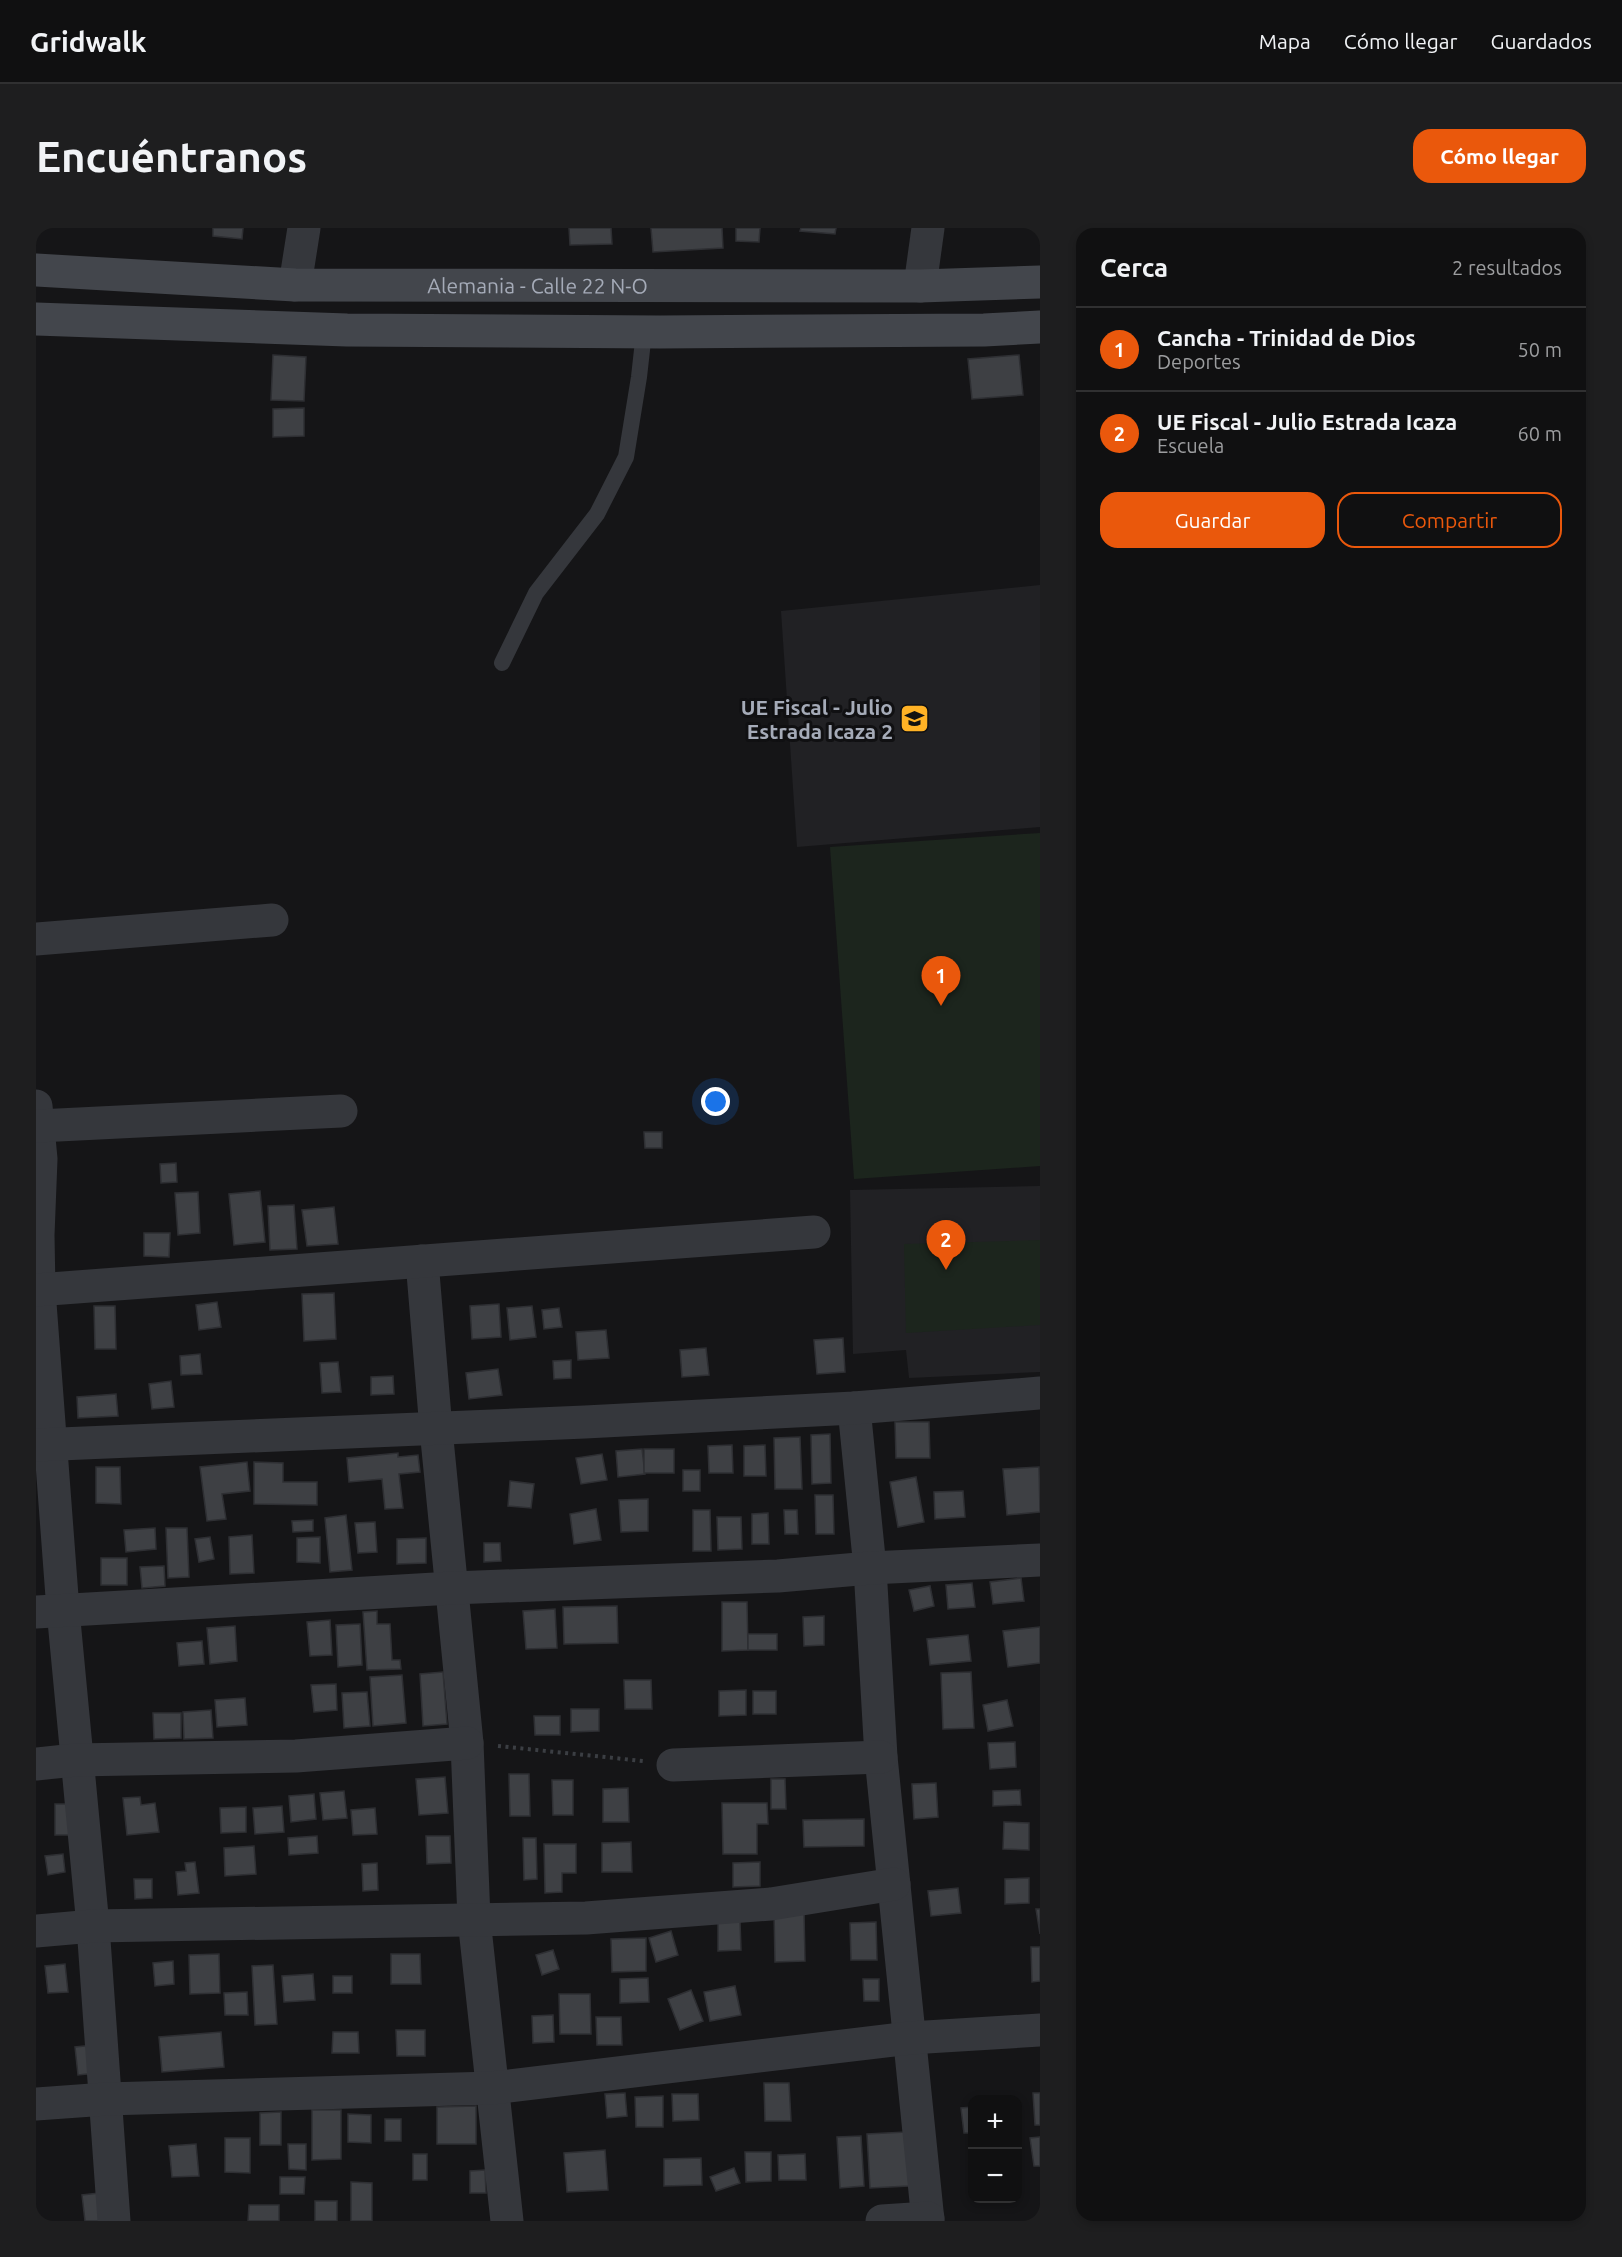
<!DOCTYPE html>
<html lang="es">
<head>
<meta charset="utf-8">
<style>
  :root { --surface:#101011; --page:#1e1e1f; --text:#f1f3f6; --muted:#9c9d9f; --line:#303031; --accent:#ea580c }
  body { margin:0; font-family:Ubuntu,sans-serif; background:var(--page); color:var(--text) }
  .controls { position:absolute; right:18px; bottom:18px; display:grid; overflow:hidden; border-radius:12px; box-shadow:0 3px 9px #0003 }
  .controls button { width:54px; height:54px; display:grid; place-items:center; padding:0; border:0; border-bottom:2px solid var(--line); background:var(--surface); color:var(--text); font:30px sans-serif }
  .you { position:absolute; left:680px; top:874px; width:21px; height:21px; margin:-15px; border:4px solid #fff; border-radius:50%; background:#1a73e8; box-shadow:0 0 0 9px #1a73e833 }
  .badge { display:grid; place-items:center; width:39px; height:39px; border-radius:50%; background:var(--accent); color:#fff; font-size:20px; font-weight:700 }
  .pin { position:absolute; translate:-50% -50px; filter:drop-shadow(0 2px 3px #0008) }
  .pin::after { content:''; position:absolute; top:32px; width:21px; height:18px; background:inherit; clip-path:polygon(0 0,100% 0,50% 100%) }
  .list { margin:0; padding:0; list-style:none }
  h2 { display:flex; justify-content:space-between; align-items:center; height:78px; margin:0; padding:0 24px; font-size:26px }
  h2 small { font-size:20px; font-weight:400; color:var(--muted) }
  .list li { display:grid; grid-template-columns:39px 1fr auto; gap:18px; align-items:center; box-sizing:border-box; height:84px; padding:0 24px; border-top:2px solid var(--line) }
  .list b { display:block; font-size:22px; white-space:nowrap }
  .list p { margin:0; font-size:20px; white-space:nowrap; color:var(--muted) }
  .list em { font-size:20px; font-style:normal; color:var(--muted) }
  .actions { display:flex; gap:12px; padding:18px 24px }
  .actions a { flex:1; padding:14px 0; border:2px solid var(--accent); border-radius:18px; text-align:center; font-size:21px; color:var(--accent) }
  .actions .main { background:var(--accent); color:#fff }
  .map { position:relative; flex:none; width:1004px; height:1993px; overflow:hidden; border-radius:18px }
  header { display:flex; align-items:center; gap:36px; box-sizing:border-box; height:84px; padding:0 30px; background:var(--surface); border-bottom:2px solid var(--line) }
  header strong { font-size:28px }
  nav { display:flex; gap:33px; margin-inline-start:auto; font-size:21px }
  .intro { display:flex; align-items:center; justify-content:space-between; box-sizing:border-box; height:144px; padding:0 36px }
  h1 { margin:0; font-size:42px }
  .button { padding:15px 27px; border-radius:18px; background:var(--accent); color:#fff; font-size:21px; font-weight:700 }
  main { display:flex; gap:36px; padding:0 36px }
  aside { flex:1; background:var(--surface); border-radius:18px; box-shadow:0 3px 9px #0003 }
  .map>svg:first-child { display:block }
  .built { fill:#212124 }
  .green { fill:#1c251d }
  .building { fill:#3e4044; stroke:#2e2f33; stroke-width:1.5 }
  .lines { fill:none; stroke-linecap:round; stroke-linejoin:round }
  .path { stroke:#3b3e43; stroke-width:4; stroke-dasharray:3 4.5; stroke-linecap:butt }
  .lane { stroke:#35373c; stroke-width:16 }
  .street { stroke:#35373c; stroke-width:33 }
  .secondary { stroke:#43464c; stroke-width:33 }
  .labels { text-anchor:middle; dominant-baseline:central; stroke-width:6; stroke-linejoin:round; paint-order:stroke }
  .street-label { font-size:21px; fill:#a5abb8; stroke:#101012 }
  .poi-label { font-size:21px; font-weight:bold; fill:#a5abb8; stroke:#101012; text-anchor:end }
</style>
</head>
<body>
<header>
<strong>Gridwalk</strong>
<nav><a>Mapa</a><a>Cómo llegar</a><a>Guardados</a></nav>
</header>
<div class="intro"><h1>Encuéntranos</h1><a class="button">Cómo llegar</a></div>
<main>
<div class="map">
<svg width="1004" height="1993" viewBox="0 0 1004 1993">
  <rect width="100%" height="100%" fill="#151517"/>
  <g class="built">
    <path d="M1004,357V599L761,619L745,383Z"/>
    <path d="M1004,958V1144L873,1150L870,1122L817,1126L814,962Z"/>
  </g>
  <g class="green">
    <path d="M1004,605V938L818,951L794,619Z"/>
    <path d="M1004,1012V1097L870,1105L868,1016Z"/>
  </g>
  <g class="building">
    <path d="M177,0H207L206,11L177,8Z"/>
    <path d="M533,0H575L576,16L534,17Z"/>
    <path d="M615,0H686L687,20L617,24Z"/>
    <path d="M700,0H724L723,14L700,13Z"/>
    <path d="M765,0H800L799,6L764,3Z"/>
    <path d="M237,127L270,129L268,173L235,172Z"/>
    <path d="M983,127L987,167L936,171L932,131Z"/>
    <path d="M268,180V208L237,209V181Z"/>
    <path d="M608,904H626V920H609Z"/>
    <path d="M140,935L141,954L125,955L124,936Z"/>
    <path d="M224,963L229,1014L198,1017L193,966Z"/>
    <path d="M162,964L164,1005L142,1007L139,965Z"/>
    <path d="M258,977L261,1021L234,1022L232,978Z"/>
    <path d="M298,979L302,1016L271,1018L266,982Z"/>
    <path d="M108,1005H134L133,1029L108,1028Z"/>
    <path d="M298,1065L300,1111L268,1113L266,1066Z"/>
    <path d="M181,1074L185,1099L163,1102L160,1077Z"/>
    <path d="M463,1076L465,1109L436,1111L434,1078Z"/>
    <path d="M58,1078H79L80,1121H59Z"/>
    <path d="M496,1078L500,1109L474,1112L471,1080Z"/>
    <path d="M523,1080L526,1099L508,1101L506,1082Z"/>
    <path d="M570,1102L573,1130L542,1132L540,1104Z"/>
    <path d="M807,1110L809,1144L781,1146L778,1112Z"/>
    <path d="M670,1120L673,1147L646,1149L644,1122Z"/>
    <path d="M164,1126L166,1146L145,1147L144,1128Z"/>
    <path d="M535,1132V1150L518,1151L517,1133Z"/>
    <path d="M302,1134L305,1164L286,1165L284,1135Z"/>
    <path d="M462,1141L466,1167L433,1171L430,1145Z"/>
    <path d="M357,1148L358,1166L335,1167V1149Z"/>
    <path d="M135,1153L138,1179L116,1181L113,1156Z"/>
    <path d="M80,1166L82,1188L42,1190L41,1169Z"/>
    <path d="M859,1194H893L894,1230H860Z"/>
    <path d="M794,1206L795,1255L776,1256L775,1207Z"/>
    <path d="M764,1209L766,1261H739L738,1210Z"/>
    <path d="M696,1217L697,1245H673L672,1218Z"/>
    <path d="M729,1217L730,1248H708V1218Z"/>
    <path d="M606,1221L609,1246L582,1249L580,1223Z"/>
    <rect x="608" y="1221" width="30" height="24"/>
    <path d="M362,1225V1229L382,1227L384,1244L363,1246L367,1280L349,1281L346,1251L313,1254L311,1230Z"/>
    <path d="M566,1226L571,1252L545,1256L540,1230Z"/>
    <path d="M211,1234L214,1263L186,1266L190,1291L171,1293L164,1239Z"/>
    <path d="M218,1234L247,1235V1254H281V1277L218,1276Z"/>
    <path d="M60,1239H84L85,1276L60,1275Z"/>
    <path d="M1003,1239L1004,1284L971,1287L967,1241Z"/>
    <rect x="647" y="1242" width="17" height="21"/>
    <path d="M880,1249L888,1294L862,1299L854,1254Z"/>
    <path d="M474,1253L498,1256L495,1280L472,1278Z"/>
    <path d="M927,1263L929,1289L899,1291L898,1264Z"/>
    <path d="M779,1267H797L798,1306H780Z"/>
    <path d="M612,1271V1303L585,1304L583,1272Z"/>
    <path d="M560,1281L565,1312L538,1316L534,1286Z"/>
    <path d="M657,1282H674L675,1323H657Z"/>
    <path d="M748,1282H761L762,1306H749Z"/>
    <path d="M732,1285L733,1316H716V1286Z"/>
    <path d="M310,1287L316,1342L294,1344L289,1290Z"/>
    <path d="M681,1289H705L706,1321L682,1322Z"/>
    <path d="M277,1292V1303L257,1304L256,1293Z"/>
    <path d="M339,1294L341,1324L322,1325L319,1295Z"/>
    <path d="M119,1300L120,1321L90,1324L88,1302Z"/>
    <path d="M130,1300H151L153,1349L132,1350Z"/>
    <path d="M216,1307L218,1345L194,1346L193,1309Z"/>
    <path d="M174,1309L178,1331L163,1334L159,1311Z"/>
    <path d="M284,1309V1335L261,1334V1310Z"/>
    <path d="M390,1310V1335L361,1336V1311Z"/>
    <path d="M448,1315H464L465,1333L448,1334Z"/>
    <rect x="65" y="1330" width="26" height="27"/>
    <path d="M128,1338L129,1358L106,1360L104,1339Z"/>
    <path d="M985,1350L988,1373L957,1376L954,1354Z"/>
    <path d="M936,1355L939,1379L912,1381L910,1357Z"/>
    <path d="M894,1358L898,1378L878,1383L873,1362Z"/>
    <path d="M686,1374H711L712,1422L686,1423Z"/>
    <path d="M581,1378L582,1415L528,1416L527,1379Z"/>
    <path d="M519,1381L521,1420L490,1421L487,1383Z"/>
    <path d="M341,1383V1396H354L356,1432H364L365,1441L331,1442L327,1384Z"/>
    <path d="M788,1388V1417L768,1418L767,1389Z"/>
    <path d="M294,1392L296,1427L274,1428L271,1394Z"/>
    <path d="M324,1396L326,1437L302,1439L300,1397Z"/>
    <path d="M199,1398L201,1433L174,1436L171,1400Z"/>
    <path d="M1004,1399V1435L972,1439L967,1403Z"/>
    <rect x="712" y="1406" width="29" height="16"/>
    <path d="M932,1407L935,1433L894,1437L891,1411Z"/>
    <path d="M166,1413L168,1436L143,1438L141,1415Z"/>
    <path d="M407,1444L411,1496L387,1498L384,1446Z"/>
    <path d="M935,1444L938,1500L907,1501L905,1445Z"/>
    <path d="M366,1447L370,1495L337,1498L334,1449Z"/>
    <path d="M588,1452H615L616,1481H589Z"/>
    <path d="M300,1456L301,1482L278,1484L275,1457Z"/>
    <path d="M710,1462V1487L683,1488V1463Z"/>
    <rect x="717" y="1463" width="23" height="23"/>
    <path d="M331,1464L334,1498L308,1500L306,1465Z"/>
    <path d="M209,1470L211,1497L181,1499L179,1472Z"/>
    <path d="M971,1472L977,1498L952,1503L947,1477Z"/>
    <path d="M535,1481H563V1503L535,1504Z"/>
    <path d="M175,1482L177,1510L148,1511L147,1484Z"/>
    <path d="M117,1485H145V1510L118,1511Z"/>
    <path d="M498,1488H524V1507H499Z"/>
    <path d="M979,1514L980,1539L954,1541L952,1515Z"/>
    <path d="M473,1546H493L494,1588H474Z"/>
    <path d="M409,1549L412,1585L383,1587L380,1551Z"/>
    <path d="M735,1551H749L750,1581H735Z"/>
    <path d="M516,1552H537V1587H517Z"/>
    <path d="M900,1555L902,1589L878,1591L876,1556Z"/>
    <path d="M592,1560L593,1594H567V1561Z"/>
    <path d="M984,1562L985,1577L957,1578V1563Z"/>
    <path d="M308,1563L311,1590L287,1592L284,1565Z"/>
    <path d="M278,1566L280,1591L255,1594L253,1568Z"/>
    <path d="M104,1569L105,1577L119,1575L123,1604L91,1607L87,1570Z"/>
    <path d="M686,1575H731L732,1596H721V1626H687Z"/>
    <rect x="19" y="1576" width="20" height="31"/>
    <path d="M246,1578L248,1604L219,1606L217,1580Z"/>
    <path d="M210,1579V1604L185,1605L184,1580Z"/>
    <path d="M339,1580L341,1606L317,1607L315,1582Z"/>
    <path d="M828,1591V1618L768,1619L767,1592Z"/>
    <path d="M968,1594L993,1595V1622L967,1621Z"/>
    <path d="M281,1608L282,1625L253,1627L252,1610Z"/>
    <path d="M390,1608H414L415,1635L391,1636Z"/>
    <path d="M487,1610H500L501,1651L488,1652Z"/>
    <path d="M595,1614L596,1644H566V1615Z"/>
    <path d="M508,1616H540V1645H526V1664L509,1665Z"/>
    <path d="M218,1618L220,1646L189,1648L188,1620Z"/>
    <path d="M27,1626L29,1644L12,1647L9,1628Z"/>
    <path d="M159,1634L163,1665L142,1667L140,1644L150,1643L149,1635Z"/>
    <path d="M724,1634V1658L697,1659V1635Z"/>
    <path d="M341,1635L342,1662L327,1663L326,1636Z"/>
    <path d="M993,1650V1675L969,1676V1651Z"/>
    <path d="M98,1651H116V1670L99,1671Z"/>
    <path d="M922,1660L925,1685L895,1688L892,1663Z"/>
    <path d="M1000,1681H1004V1706Z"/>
    <path d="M738,1684H768L769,1733L739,1734Z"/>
    <path d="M682,1693H704L705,1722L682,1723Z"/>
    <path d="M840,1694L841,1732H815L814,1695Z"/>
    <path d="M635,1703L642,1727L620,1734L613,1710Z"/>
    <path d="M610,1710V1743L576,1744L575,1711Z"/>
    <path d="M995,1719H1004V1753L996,1754Z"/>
    <path d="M517,1722L523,1741L506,1747L500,1727Z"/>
    <path d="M183,1726L184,1765L154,1766L153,1727Z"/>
    <path d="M355,1726H384L385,1756H355Z"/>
    <path d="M137,1733L138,1756L119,1758L117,1735Z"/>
    <path d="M29,1736L32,1764L12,1765L9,1738Z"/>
    <path d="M237,1737L241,1796L219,1797L216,1738Z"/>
    <path d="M277,1746L279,1772L248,1774L246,1748Z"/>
    <rect x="297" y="1748" width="19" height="17"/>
    <path d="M612,1750L613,1774L584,1775V1751Z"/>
    <path d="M827,1751H843V1773H828Z"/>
    <path d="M699,1758L705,1787L674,1793L668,1764Z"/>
    <path d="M655,1762L667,1793L644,1802L632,1771Z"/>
    <path d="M211,1764L212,1787H189L188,1765Z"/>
    <path d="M523,1766H554L555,1806H524Z"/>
    <path d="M517,1787L518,1814L497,1815L496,1788Z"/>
    <path d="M560,1789H585L586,1817H561Z"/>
    <path d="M360,1802H389V1828H361Z"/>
    <path d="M185,1804L188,1839L126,1844L123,1809Z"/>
    <path d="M297,1804H322L323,1825H296Z"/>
    <path d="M58,1817L61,1845L42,1847L39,1819Z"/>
    <path d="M728,1855H753L755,1893H729Z"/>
    <path d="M589,1865L591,1888L571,1890L569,1866Z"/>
    <path d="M997,1865H1004V1897H999Z"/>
    <path d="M636,1866H662L663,1892L637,1893Z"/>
    <path d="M627,1868V1899H600L599,1869Z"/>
    <path d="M440,1878V1916H401V1879Z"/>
    <path d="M936,1879V1905H928L925,1880Z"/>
    <path d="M276,1882H305V1931L276,1932Z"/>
    <path d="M245,1884V1917H224V1885Z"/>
    <path d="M312,1886L335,1887V1915L312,1914Z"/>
    <rect x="349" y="1891" width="16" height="22"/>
    <path d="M870,1904L873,1958L834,1960L831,1906Z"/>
    <path d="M825,1908L828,1958L804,1960L801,1909Z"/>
    <path d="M1004,1909V1938H998L994,1910Z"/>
    <path d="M189,1910H214V1945L189,1944Z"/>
    <path d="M160,1916L163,1948L136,1949L133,1918Z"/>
    <path d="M252,1916H270V1942L253,1941Z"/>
    <path d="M569,1922L572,1962L531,1964L528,1925Z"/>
    <path d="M709,1924H735V1953L710,1954Z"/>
    <rect x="377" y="1926" width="14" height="26"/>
    <path d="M769,1926L770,1952H743L742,1927Z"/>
    <path d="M665,1930L666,1957L628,1958V1931Z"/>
    <path d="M698,1940L704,1955L680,1963L674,1949Z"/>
    <path d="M449,1942L450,1965H434V1943Z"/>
    <path d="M244,1949H269L268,1966H244Z"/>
    <path d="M315,1954L336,1955V1993H315Z"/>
    <path d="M72,1964L75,1993H49L46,1967Z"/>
    <rect x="279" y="1973" width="22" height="20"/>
    <path d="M213,1977H243V1993H212Z"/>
  </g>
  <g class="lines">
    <path class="path" d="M462,1518L607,1533"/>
    <path class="lane" d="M466,435L500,365L561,286L590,229L603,149L608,104"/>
    <g class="street">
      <path d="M259,57L268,0"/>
      <path d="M884,58L892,0"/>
      <path d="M0,711L236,692"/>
      <path d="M0,878L5,931L2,1007L3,1062L27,1382L57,1698L78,1993"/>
      <path d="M2,898L305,883"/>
      <path d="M386,1033L400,1201L431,1515L438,1691L471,1993"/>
      <path d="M0,1062L778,1004"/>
      <path d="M818,1180L834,1340L845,1529L892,1993"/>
      <path d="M0,1217L549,1194L818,1180L1004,1165"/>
      <path d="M0,1384L416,1360L742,1348L834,1340L1004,1332"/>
      <path d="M0,1536L39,1532L260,1528L431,1515"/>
      <path d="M637,1537L845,1529"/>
      <path d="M0,1703L57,1698L550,1690L735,1676L858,1656"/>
      <path d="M0,1876L70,1871L456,1860L874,1810L1004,1802"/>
      <path d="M846,1993L892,1990"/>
    </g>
    <g class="secondary">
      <path id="s1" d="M0,42L259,57L884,58L1004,54"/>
      <path d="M0,91L311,102L624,104L948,102L1004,99"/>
    </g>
  </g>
  <defs>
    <symbol id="school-square" viewBox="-11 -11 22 22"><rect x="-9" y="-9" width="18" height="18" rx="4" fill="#ffb225" stroke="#101012"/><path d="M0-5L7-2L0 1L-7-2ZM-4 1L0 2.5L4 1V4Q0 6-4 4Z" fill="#111"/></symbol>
  </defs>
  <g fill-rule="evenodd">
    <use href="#school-square" x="862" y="474" width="33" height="33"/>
  </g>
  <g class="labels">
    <g class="street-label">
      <text stroke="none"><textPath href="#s1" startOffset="502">Alemania - Calle 22 N-O</textPath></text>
    </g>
    <g class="poi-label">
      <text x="857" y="479">UE Fiscal - Julio<tspan x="857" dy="24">Estrada Icaza 2</tspan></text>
    </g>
  </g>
</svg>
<div class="controls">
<button>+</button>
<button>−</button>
</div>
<div class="you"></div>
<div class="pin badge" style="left:905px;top:778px">1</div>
<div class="pin badge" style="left:910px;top:1042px">2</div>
</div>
<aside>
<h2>Cerca<small>2 resultados</small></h2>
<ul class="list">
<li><span class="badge">1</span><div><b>Cancha - Trinidad de Dios</b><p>Deportes</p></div><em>50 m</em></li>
<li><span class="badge">2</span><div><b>UE Fiscal - Julio Estrada Icaza</b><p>Escuela</p></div><em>60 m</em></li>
</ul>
<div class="actions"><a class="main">Guardar</a><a>Compartir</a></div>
</aside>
</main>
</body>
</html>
